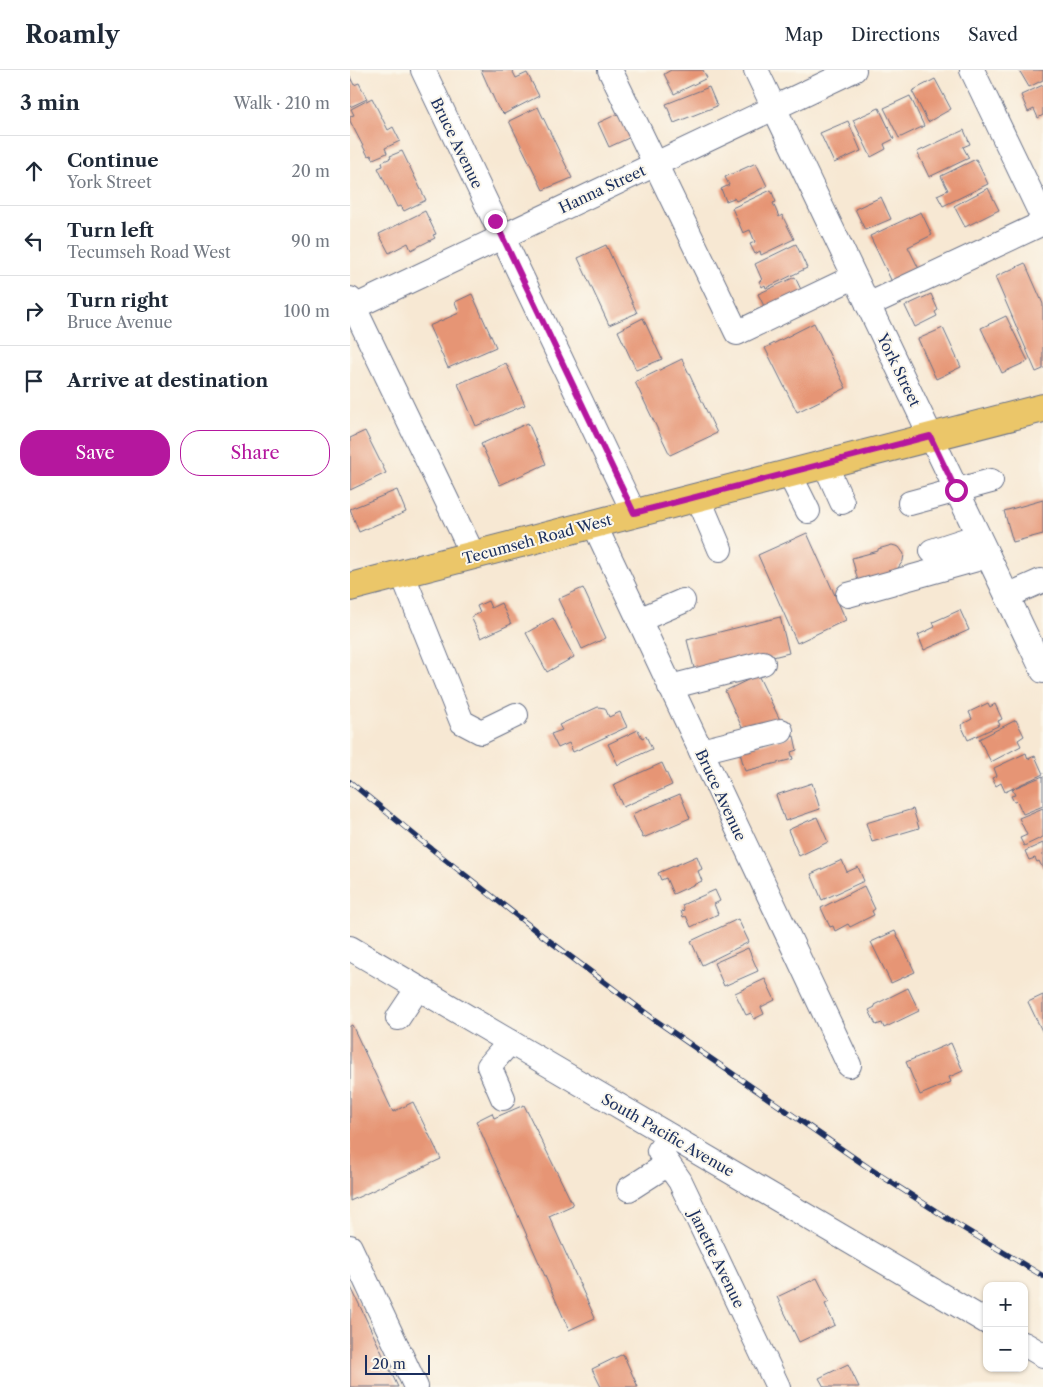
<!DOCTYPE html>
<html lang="en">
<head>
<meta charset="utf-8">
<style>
  :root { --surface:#fff; --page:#f6f6f7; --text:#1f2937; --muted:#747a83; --line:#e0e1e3; --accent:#b5179e }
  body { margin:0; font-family:"Libre Caslon Text",serif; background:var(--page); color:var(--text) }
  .controls { position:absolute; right:15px; bottom:15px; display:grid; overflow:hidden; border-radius:10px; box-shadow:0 1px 4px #0004 }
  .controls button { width:45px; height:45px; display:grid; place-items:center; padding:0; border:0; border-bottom:1px solid var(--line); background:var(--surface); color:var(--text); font:25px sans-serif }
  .scale { position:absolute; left:15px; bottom:12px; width:65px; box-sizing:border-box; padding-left:5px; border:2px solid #1b2f5e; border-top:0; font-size:14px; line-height:18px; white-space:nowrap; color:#1b2f5e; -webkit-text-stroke:4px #fbf7ec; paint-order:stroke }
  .stop { position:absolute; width:15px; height:15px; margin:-11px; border:4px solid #b5179e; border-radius:50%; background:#fff }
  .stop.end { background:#b5179e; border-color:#fff; box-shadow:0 1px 5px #0008 }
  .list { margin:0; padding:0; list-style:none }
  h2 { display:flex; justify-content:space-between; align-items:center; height:65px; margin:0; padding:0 20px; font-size:21px }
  h2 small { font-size:16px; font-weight:400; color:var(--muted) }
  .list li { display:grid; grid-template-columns:32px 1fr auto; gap:15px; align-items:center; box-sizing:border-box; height:70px; padding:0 20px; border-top:1px solid var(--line) }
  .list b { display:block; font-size:19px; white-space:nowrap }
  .list p { margin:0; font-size:16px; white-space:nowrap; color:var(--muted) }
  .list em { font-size:16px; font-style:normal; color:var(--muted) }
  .actions { display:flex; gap:10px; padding:15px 20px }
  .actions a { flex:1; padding:11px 0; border:1px solid var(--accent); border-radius:20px; text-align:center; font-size:18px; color:var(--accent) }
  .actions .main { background:var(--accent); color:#fff }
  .icon { flex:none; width:28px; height:28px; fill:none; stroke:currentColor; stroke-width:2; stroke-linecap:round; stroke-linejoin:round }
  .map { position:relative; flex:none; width:693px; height:1317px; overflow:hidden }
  header { display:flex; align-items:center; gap:30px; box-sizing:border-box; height:70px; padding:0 25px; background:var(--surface); border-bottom:1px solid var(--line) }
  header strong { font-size:24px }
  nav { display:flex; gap:28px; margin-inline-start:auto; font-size:18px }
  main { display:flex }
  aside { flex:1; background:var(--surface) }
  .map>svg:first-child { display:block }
  .building { fill:#e69575 }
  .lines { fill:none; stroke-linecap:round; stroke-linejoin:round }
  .minor-casing { stroke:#687087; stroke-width:26 }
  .major-casing { stroke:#687087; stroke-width:30 }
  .minor { stroke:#fff; stroke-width:24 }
  .major { stroke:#ebc669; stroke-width:28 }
  .rail-casing { stroke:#1b2f5e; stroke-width:5.5 }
  .rail { stroke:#fbf7ec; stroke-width:4; stroke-dasharray:11; stroke-linecap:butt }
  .route { stroke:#b5179e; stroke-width:6 }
  .labels { text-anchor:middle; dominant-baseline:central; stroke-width:4; stroke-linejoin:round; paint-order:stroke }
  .street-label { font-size:15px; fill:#1b2f5e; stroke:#fbf7ec }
</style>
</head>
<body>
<header>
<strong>Roamly</strong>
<nav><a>Map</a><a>Directions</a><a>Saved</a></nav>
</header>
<main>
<aside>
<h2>3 min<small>Walk · 210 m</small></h2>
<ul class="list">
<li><svg class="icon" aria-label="ahead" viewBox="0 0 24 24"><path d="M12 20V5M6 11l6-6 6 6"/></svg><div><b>Continue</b><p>York Street</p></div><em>20 m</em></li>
<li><svg class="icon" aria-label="left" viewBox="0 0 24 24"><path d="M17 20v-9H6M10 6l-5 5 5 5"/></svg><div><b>Turn left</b><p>Tecumseh Road West</p></div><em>90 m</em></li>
<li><svg class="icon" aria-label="right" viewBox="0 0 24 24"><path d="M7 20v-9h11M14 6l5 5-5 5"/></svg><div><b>Turn right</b><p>Bruce Avenue</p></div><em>100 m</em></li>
<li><svg class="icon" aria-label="arrive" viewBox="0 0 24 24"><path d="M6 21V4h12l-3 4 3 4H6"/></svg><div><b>Arrive at destination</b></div></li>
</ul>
<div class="actions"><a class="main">Save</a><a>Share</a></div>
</aside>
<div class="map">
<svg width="693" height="1317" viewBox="0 0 693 1317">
  <rect width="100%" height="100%" fill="#fbf7ec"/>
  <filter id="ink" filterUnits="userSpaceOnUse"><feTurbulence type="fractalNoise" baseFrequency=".02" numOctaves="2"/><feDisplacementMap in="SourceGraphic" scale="10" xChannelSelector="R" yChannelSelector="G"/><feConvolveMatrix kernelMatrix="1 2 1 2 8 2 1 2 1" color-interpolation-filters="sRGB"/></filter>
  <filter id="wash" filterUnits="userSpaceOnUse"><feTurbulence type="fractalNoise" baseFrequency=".0096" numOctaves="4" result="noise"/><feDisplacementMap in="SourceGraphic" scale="20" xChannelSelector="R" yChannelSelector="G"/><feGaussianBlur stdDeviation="1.12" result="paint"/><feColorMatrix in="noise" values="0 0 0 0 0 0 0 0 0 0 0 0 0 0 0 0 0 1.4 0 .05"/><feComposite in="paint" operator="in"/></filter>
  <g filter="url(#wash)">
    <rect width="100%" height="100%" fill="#f7e8d3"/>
    <g id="blocks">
      <g class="building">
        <path d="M131,0H162L166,8L177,3L189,26L154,44L148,38Z"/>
        <path d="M321,0H353L357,8L324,24L314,4Z"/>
        <path d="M669,0H693V10L679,17Z"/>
        <path d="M0,7L4,15L9,13L17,29L0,37Z"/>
        <path d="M585,9L601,39L578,52L562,21Z"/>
        <path d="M693,15V45L688,48L684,39L678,42L671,25Z"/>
        <path d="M359,17L367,36L324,53L316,34Z"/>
        <path d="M560,26L574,56L549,68L534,38Z"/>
        <path d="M22,28L38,60L43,57L50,71L35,78L37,83L23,89L21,85L18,86L0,51V46L4,45L1,39Z"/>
        <path d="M188,37L222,108L193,120L159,51Z"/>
        <path d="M529,38L544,69L534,74L536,79L521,87L503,50Z"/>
        <path d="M272,42L283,66L259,77L248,53Z"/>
        <path d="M498,51L511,81L484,93L470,63Z"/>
        <path d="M614,60L620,74L613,77L619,88L579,107L567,82Z"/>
        <path d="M52,81L76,130L54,141L51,136L47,137L28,98L33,96L32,92L41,88L40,86Z"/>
        <path d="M626,89L638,114L593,136L587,125L598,120L591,106Z"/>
        <path d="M406,93L417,116L386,131L384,128L376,131L371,119L379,115L375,107Z"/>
        <path d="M638,118L649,140L615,157L604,136Z"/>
        <path d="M421,120L426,132L423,133L429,147L432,145L444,169L411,185L410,181L405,184L400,174L405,172L400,160L393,163L382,138Z"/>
        <path d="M531,127L541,149L515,160L505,139Z"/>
        <path d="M75,141L86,164L83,165L85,168L61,180L58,173L39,183L29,164Z"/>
        <path d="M571,142L582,165L558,177L569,199L542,212L520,166Z"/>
        <path d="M446,174L457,198L416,218L415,215L412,217L409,211L412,210L405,194Z"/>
        <path d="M256,175L287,243L259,255L228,188Z"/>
        <path d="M675,193L693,234V299L686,302L645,207Z"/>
        <path d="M445,207L453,224L417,242L408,224Z"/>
        <path d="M122,224L146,277L98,298L79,256L109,243L105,232Z"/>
        <path d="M581,224L588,240L585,242L587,246L565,257L555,236Z"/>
        <path d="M656,246L678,291L652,303L631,258Z"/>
        <path d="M293,248L312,289L286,300L268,261Z"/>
        <path d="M464,253L496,318L447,342L415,278Z"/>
        <path d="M593,258L611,297L586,309L568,269Z"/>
        <path d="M332,289L367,363L320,385L285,312Z"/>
        <path d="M156,293L175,335L126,356L108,314Z"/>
        <path d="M178,353L196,394L150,415L131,374Z"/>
        <path d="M15,361L36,403L0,420V368Z"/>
        <path d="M47,420L56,442L9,462L0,439Z"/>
        <path d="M693,430V464L663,472L654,441Z"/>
        <path d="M457,463L496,550L447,573L408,485Z"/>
        <path d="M542,475L549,477L554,484L553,491L548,498L549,501L509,515L502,488L528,481V479Z"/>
        <path d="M233,518L256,568L232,579L208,529Z"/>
        <path d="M138,531L141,538L151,533L161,554L131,568L121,547L130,543L127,536Z"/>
        <path d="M610,540L619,560L574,580L568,565L585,557L583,552Z"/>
        <path d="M430,547L439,583L346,606L337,570Z"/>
        <path d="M203,548L224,587L197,602L176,563Z"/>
        <path d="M408,605L430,650L396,666L375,621Z"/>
        <path d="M638,633L640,637L645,634L652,649L648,651L650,655L618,670L611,655L622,649L619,642Z"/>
        <path d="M248,637L255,638L259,647L270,642L277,657L223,682L219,673L208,678L201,664L212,660L209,655Z"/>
        <path d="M666,650L674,666L668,670L671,676L641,692L629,669Z"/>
        <path d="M288,660L292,668L296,666L302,679L268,695L258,674Z"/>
        <path d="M444,666L447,680L441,682L443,689L395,701L389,679Z"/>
        <path d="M676,683L678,689L685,686L693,704L655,722L651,713L646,716L642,708L647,706L644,698Z"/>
        <path d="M312,693L322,715L273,737L263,715Z"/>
        <path d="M693,706V736L673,744L667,731L664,732L661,726L665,725L662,719Z"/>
        <path d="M462,713L470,739L435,751L426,725Z"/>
        <path d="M330,724L340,748L293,768L282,744Z"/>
        <path d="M693,738V767L674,776L670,768L677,765L669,748Z"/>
        <path d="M563,739L569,758L522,772L516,753Z"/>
        <path d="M467,747L478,772L449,786L438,760Z"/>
        <path d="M693,773V799L689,791L687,792L685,788L679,790L675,781Z"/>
        <path d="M347,786L352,799L348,801L352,811L323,824L316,808L311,810L308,803Z"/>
        <path d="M492,790L497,802L508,797L514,811L472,830L461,804Z"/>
        <path d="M514,816L525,839L522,841L524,845L500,857L498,854L485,861L483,856L480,857L471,838Z"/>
        <path d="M365,820L370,831L364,834L368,844L341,857L336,846L333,847L331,841L334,840L332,835Z"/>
        <path d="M388,849L399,872L352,895L341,871Z"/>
        <path d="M545,861L565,902L541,913L521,872Z"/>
        <path d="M398,878L408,901L374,916L364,893Z"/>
        <path d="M415,909L425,930L411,937L414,944L404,949L401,943L396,945L385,923Z"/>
        <path d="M558,918L569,941L534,958L532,953L526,955L519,940L525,937L524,935Z"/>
        <path d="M693,925V963L678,932Z"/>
        <path d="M2,955L43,1042L63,1032L91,1089L0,1131V956Z"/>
        <path d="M601,973L613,1001L599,1007L601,1012L570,1025L556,992Z"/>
        <path d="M174,1035L223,1135L199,1146L245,1248L219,1260L126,1051L142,1043L144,1048Z"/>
        <path d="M467,1208L479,1232L475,1234L485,1255L449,1272L427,1227Z"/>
        <path d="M0,1215L48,1317H0Z"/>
        <path d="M273,1284L288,1317H251L242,1299Z"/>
        <path d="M498,1294L509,1317H474L469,1308Z"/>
      </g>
    </g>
  </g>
  <g filter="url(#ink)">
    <use href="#blocks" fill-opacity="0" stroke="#687087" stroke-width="1"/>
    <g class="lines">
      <defs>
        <g id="minor">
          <path d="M73,0L284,443"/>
          <path d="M260,0L387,263L504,207"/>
          <path d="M406,0L693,601"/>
          <path d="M622,0L693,148"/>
          <path d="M0,229L123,485"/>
          <path d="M518,235L693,153"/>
          <path d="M0,239L504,0"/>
          <path d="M475,394L492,432"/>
          <path d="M439,403L458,441"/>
          <path d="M348,427L370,479"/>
          <path d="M560,433L641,411"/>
          <path d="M244,454L499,995"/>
          <path d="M582,481L628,466"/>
          <path d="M52,503L112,652L131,662L166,645"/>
          <path d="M498,525L638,486"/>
          <path d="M657,526L691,511"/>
          <path d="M289,550L333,531"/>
          <path d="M320,617L413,593"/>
          <path d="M351,681L431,661"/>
          <path d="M0,878L637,1252"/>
          <path d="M48,948L68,918"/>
          <path d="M153,1028L139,996L160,972"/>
          <path d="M319,1066L309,1081L330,1111L428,1317"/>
          <path d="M279,1119L318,1094"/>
          <path d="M0,1177L66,1317"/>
          <path d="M674,1274L693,1285"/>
        </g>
        <path id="major" d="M0,517L693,338"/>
      </defs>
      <use href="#minor" class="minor-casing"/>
      <use href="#major" class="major-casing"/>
      <use href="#minor" class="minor"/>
      <use href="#major" class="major"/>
      <defs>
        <path id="rail" d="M0,712L73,772L185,860L305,950L519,1098L603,1152L693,1206"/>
      </defs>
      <use href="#rail" class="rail-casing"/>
      <use href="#rail" class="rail"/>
    </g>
  </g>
  <g class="lines" filter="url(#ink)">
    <path class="route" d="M145,151L284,443L580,366L606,420"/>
  </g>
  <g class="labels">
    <g class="street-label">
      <text transform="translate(107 73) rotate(64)">Bruce Avenue</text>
      <text transform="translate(252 119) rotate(-25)">Hanna Street</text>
      <text transform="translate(549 300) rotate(64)">York Street</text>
      <text transform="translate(187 469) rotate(-15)">Tecumseh Road West</text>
      <text transform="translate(371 725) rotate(65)">Bruce Avenue</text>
      <text transform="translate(318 1065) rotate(30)">South Pacific Avenue</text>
      <text transform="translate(367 1189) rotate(64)">Janette Avenue</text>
    </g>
  </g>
</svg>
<div class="controls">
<button>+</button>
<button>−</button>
</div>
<div class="scale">20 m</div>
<div class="stop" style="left:606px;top:420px"></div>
<div class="stop end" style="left:145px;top:151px"></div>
</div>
</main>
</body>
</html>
